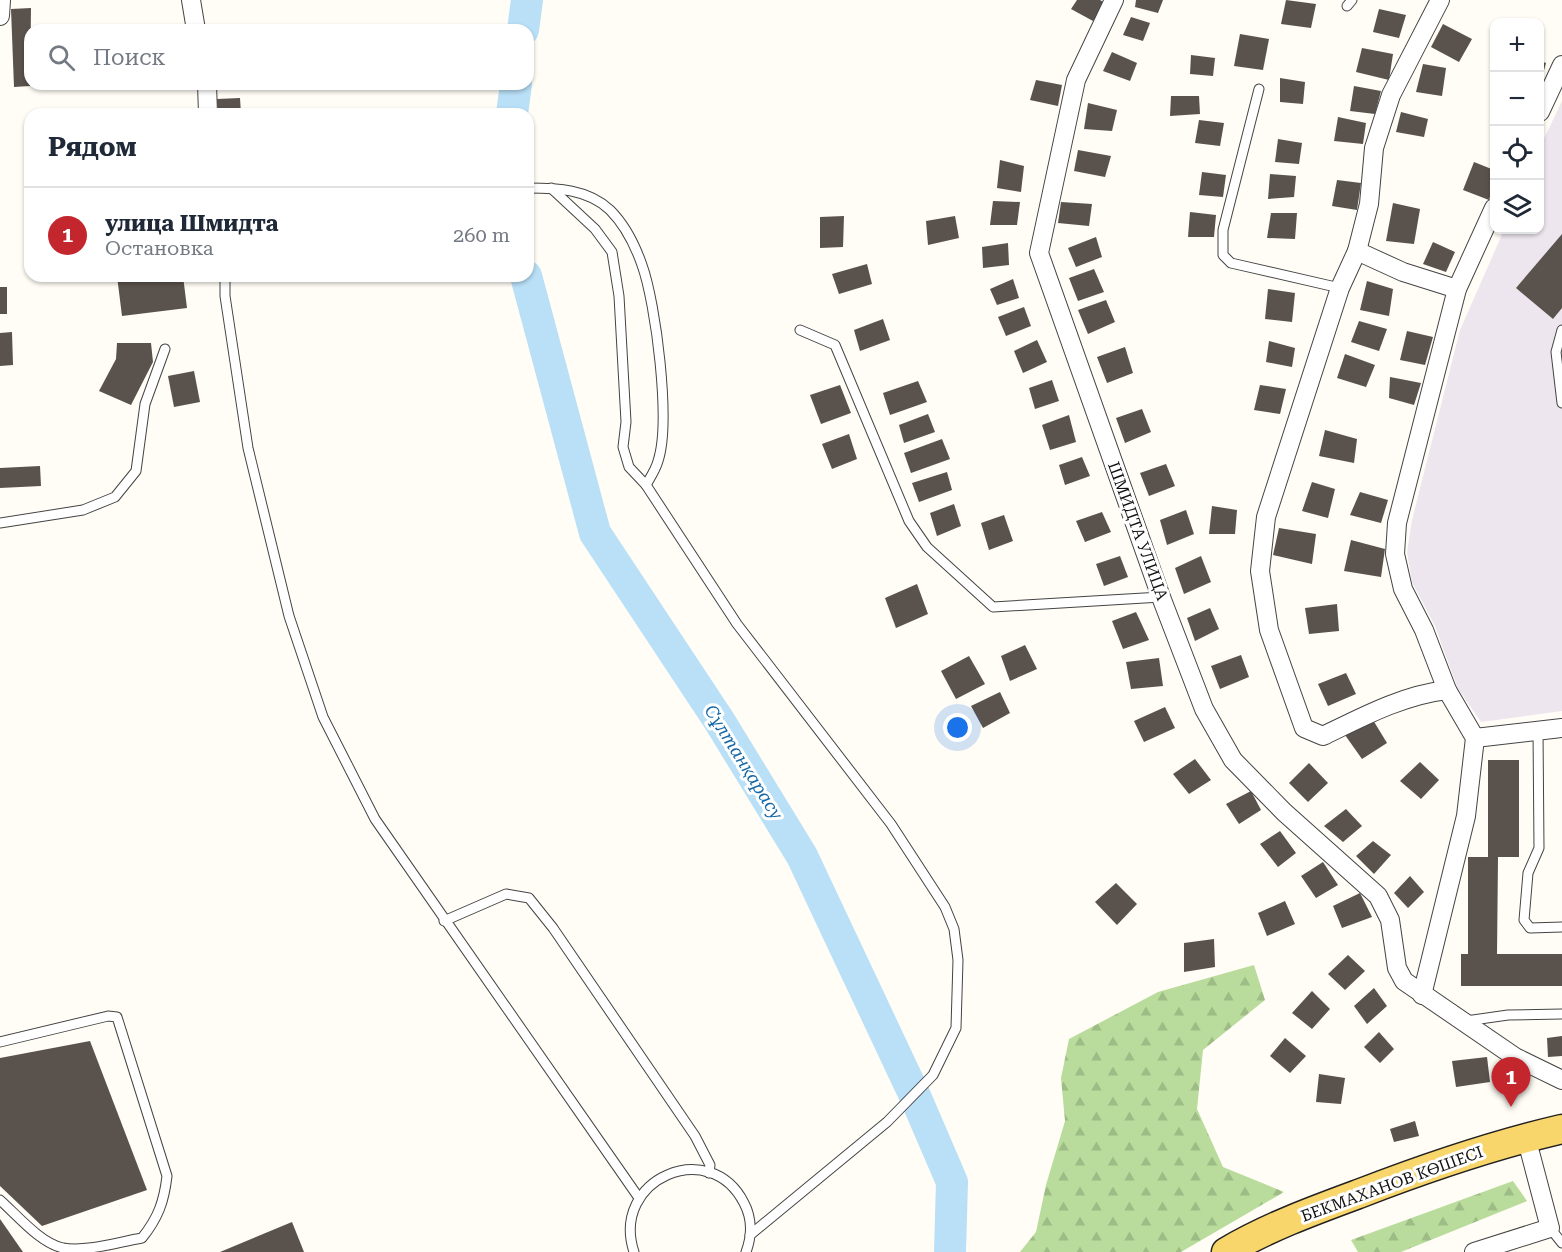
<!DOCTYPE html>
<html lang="ru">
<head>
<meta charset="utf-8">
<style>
  :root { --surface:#fff; --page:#f6f6f7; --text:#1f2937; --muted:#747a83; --line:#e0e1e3; --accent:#c4262e }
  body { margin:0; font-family:"Roboto Serif",serif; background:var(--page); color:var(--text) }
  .controls { position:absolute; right:18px; top:18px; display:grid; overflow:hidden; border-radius:12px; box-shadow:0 2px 4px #0004 }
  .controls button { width:54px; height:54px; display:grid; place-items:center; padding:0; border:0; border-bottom:2px solid var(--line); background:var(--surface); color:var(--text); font:30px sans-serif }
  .you { position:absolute; left:958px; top:728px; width:21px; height:21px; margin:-15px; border:4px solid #fff; border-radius:50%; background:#1a73e8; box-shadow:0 0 0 9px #1a73e833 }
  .badge { display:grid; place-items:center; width:39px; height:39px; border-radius:50%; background:var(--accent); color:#fff; font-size:20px; font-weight:700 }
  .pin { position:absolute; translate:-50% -50px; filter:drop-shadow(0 2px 3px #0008) }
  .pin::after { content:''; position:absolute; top:32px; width:21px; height:18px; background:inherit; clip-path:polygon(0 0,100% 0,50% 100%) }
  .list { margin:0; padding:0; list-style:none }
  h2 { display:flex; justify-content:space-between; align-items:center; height:78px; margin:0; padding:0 24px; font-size:26px }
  h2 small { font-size:20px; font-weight:400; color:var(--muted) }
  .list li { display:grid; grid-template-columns:39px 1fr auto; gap:18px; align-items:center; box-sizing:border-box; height:96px; padding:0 24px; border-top:2px solid var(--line) }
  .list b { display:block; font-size:22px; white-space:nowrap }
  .list p { margin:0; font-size:20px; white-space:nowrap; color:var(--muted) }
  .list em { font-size:20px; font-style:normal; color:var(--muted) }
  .icon { flex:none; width:33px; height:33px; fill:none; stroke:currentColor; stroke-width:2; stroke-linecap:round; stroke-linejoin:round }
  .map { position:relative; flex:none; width:1562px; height:1252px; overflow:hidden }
  .search { position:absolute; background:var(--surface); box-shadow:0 2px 4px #0004; left:24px; top:24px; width:510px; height:66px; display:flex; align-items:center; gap:15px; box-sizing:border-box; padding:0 21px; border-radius:18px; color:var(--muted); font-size:22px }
  .panel { position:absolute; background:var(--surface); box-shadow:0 2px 4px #0004; left:24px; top:108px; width:510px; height:174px; border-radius:18px }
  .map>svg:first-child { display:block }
  .industrial { fill:#eee6ef }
  .forest { fill:url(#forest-firs) }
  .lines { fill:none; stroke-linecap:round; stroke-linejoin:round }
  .river { stroke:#b9e0f7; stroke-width:32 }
  .building { fill:#5a524d }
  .lane-casing { stroke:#444; stroke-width:11 }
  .street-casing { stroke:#444; stroke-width:20 }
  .primary-casing { stroke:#222; stroke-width:31 }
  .lane { stroke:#fff; stroke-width:9 }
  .street { stroke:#fff; stroke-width:18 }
  .primary { stroke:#f9d66b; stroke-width:28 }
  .labels { text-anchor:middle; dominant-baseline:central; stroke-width:6; stroke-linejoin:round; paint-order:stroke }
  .street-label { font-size:16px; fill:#111; stroke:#fff }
  .water-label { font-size:18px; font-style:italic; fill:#1768a6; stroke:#fff }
</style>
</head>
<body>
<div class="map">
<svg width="1562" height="1252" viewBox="0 0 1562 1252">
  <defs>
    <pattern id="forest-firs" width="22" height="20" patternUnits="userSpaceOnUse" patternTransform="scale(1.5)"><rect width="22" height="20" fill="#b9dc9c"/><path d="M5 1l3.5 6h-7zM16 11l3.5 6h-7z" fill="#9ebc85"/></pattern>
  </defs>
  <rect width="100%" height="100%" fill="#fffdf5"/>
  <path class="industrial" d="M1562,101V711L1481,722L1457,687L1435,626L1412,582L1407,552L1412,520L1460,330L1504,230H1540V147Z"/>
  <g class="forest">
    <path d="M1254,965L1265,1000L1203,1050L1197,1109L1223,1167L1284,1192L1181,1252H1020L1036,1232L1046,1185L1065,1121L1061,1078L1069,1039L1158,992Z"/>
    <path d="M1513,1181L1527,1201L1401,1252H1358L1351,1240Z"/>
  </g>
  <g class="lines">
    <g class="river">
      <path d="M523,30L527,0"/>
      <path d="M512,114L516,84"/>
      <path d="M526,276L595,533L720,722L802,856L915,1096L952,1182L950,1252"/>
    </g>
  </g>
  <g class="building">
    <path d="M1077,0H1100L1105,3L1093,21L1071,9Z"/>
    <path d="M1136,0H1163L1158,13L1135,7Z"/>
    <path d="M1286,0L1316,4L1311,28L1281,24Z"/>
    <path d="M31,8L30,86L14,87L11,9Z"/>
    <path d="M1379,9L1406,15L1399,38L1373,32Z"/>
    <path d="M1131,17L1150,23L1143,41L1123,35Z"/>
    <path d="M1443,24L1472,39L1459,62L1431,47Z"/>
    <path d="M1240,34L1269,39L1263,70L1234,66Z"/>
    <path d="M1362,48L1393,54L1389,80L1356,72Z"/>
    <path d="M1112,52L1137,63L1130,81L1103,71Z"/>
    <path d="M1191,55L1215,58L1213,76L1190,74Z"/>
    <path d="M1540,61L1546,63L1540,85Z"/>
    <path d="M1423,64L1446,68L1442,96L1416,92Z"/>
    <path d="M1280,78L1305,82L1303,104L1280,102Z"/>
    <path d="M1036,80L1062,85L1058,106L1030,100Z"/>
    <path d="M1354,86L1381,91L1375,114L1350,111Z"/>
    <path d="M1171,96H1199L1200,114L1170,116Z"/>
    <path d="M240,98L241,114H218L217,99Z"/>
    <path d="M1088,103L1117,110L1112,131L1084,129Z"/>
    <path d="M1401,112L1428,119L1424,137L1396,132Z"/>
    <path d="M1338,117L1366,123L1363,144L1334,141Z"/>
    <path d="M1199,120L1224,123L1220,146L1195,143Z"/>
    <path d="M1278,139L1302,143L1299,164L1275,162Z"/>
    <path d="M1078,150L1111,156L1105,177L1074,171Z"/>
    <path d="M1000,160L1024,166L1021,192L997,188Z"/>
    <path d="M1474,162L1494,170V184L1489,200L1463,190Z"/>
    <path d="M1202,172L1226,175L1223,197L1199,195Z"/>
    <path d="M1270,174L1296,176L1294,197L1268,199Z"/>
    <path d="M1337,180L1361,183L1357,210L1332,206Z"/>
    <path d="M993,201L1020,202L1017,225H990Z"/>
    <path d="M1061,202L1092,204L1089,226L1058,223Z"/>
    <path d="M1393,203L1420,209L1414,244L1386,241Z"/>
    <path d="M1190,212L1216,215L1214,237H1188Z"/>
    <path d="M1271,213H1297L1295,239L1267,238Z"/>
    <path d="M844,216L843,247L820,248V217Z"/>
    <path d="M955,216L959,238L928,245L926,221Z"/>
    <path d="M1562,234V308L1553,319L1516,288Z"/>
    <path d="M1096,237L1102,257L1076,267L1068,248Z"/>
    <path d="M1433,242L1455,252L1446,272L1423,264Z"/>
    <path d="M1008,243L1009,265L983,268L982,247Z"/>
    <path d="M867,264L872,284L839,294L832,274Z"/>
    <path d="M1094,269L1104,292L1078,301L1069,278Z"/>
    <path d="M117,276H183L187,308L122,316Z"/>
    <path d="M1013,279L1019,298L997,305L990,289Z"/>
    <path d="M1367,281L1393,289L1389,316L1360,310Z"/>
    <rect x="0" y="287" width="7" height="27"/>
    <path d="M1268,289L1295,293L1292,322L1265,319Z"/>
    <path d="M1106,300L1115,322L1088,334L1078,310Z"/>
    <path d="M1024,307L1031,326L1006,336L998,317Z"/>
    <path d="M883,319L890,340L860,351L854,330Z"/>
    <path d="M1359,321L1387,329L1379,351L1351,342Z"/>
    <path d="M1407,331L1433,337L1425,365L1400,360Z"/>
    <path d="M12,332L13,365L0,366V333Z"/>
    <path d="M1037,340L1047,362L1023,373L1014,351Z"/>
    <path d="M1269,341L1295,348L1292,367L1266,362Z"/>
    <path d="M117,343H151L153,362L131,405L99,391L116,359Z"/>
    <path d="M1125,347L1133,373L1107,383L1097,357Z"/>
    <path d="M1345,354L1375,365L1366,387L1337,378Z"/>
    <path d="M194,371L200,402L174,407L168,376Z"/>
    <path d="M1390,377L1421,383L1414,405L1389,398Z"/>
    <path d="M1052,380L1059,401L1035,409L1029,388Z"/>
    <path d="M918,381L927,402L890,415L883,393Z"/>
    <path d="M840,385L851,413L821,424L810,395Z"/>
    <path d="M1260,385L1286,389L1280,414L1254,410Z"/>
    <path d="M1142,409L1151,432L1125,443L1116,418Z"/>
    <path d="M928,414L935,432L904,443L899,425Z"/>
    <path d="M1069,415L1076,442L1050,450L1042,425Z"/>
    <path d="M1325,430L1357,439L1354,463L1319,456Z"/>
    <path d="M849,434L857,459L832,469L822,444Z"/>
    <path d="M942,439L950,459L911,473L904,453Z"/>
    <path d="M1082,457L1090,476L1065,485L1059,465Z"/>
    <path d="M1166,464L1175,486L1149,496L1140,473Z"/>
    <path d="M40,466L41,486L0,488V468Z"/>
    <path d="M947,472L952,490L919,502L912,483Z"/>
    <path d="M1312,482L1335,489L1328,518L1302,511Z"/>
    <path d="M1360,492L1388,500L1381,523L1350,515Z"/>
    <path d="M954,504L961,526L937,536L930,513Z"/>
    <path d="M1212,506L1237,510L1235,534H1209Z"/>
    <path d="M1186,510L1194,534L1167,545L1160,520Z"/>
    <path d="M1102,512L1111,532L1085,542L1076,521Z"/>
    <path d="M1004,515L1013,541L989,550L981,523Z"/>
    <path d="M1279,528L1316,534L1312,564L1273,555Z"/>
    <path d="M1351,540L1385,549L1381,577L1344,571Z"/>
    <path d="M1120,556L1128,577L1104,586L1096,564Z"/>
    <path d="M1201,556L1211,582L1184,594L1175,568Z"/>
    <path d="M917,584L928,614L896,628L885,598Z"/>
    <path d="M1337,604L1339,631L1309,634L1305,608Z"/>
    <path d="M1210,608L1219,629L1195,641L1187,618Z"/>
    <path d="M1136,612L1149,640L1123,649L1112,621Z"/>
    <path d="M1025,645L1037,669L1010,681L1001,656Z"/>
    <path d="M1241,655L1249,677L1220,689L1211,666Z"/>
    <path d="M969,656L985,684L956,699L941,671Z"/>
    <path d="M1159,658L1163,686L1131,689L1126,662Z"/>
    <path d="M1346,673L1356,694L1328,706L1318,684Z"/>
    <path d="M1000,692L1010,713L983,728L971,706Z"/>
    <path d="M1165,707L1175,728L1144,742L1134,721Z"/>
    <path d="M1373,720L1387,743L1362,759L1345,735Z"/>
    <path d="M1195,759L1211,780L1189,794L1173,774Z"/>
    <path d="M1488,760H1519V857H1498L1497,954H1562V986H1461V954H1468V857H1488Z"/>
    <path d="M1420,762L1439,780L1421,799L1400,781Z"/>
    <path d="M1309,763L1328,783L1308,802L1289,783Z"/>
    <path d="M1251,791L1261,810L1239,824L1226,804Z"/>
    <path d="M1346,809L1362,826L1343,842L1324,826Z"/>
    <path d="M1280,831L1296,853L1278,867L1260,844Z"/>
    <path d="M1373,841L1391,855L1374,874L1356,856Z"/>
    <path d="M1323,862L1338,885L1316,898L1301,876Z"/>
    <path d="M1410,876L1424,892L1408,908L1394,893Z"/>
    <path d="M1116,883L1137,904L1117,925L1095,902Z"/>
    <path d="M1360,893L1372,917L1342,928L1333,906Z"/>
    <path d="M1285,901L1295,924L1267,936L1258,913Z"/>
    <path d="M1214,939L1215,967L1184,972V943Z"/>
    <path d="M1348,955L1365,971L1345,990L1328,974Z"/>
    <path d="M1374,988L1387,1006L1367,1024L1354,1006Z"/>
    <path d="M1312,991L1330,1009L1312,1029L1292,1013Z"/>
    <path d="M1379,1032L1394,1049L1380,1063L1364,1047Z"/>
    <path d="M1562,1036V1056L1548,1057L1547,1038Z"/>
    <path d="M1285,1038L1306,1056L1290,1073L1270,1056Z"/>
    <path d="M90,1041L147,1190L42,1226L0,1186V1058Z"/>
    <path d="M1487,1057L1490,1082L1456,1087L1452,1061Z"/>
    <path d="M1319,1074L1345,1078L1341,1104L1316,1102Z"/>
    <path d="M1415,1121L1419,1136L1394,1142L1390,1129Z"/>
    <path d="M0,1219L23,1252H0Z"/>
    <path d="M292,1222L304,1252H220Z"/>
  </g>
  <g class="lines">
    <defs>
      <g id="lane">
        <path d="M1347,6L1352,0"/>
        <path d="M1259,89L1223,230V255L1231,263L1340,288"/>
        <path d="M528,188C557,188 588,189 610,210C625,225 635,245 642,265C656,304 671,422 658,461C656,469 650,478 646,485"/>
        <path d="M551,188L595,229L612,252L619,296L626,422L623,447L629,467L646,485L737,624L891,824L945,907L954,929L958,960L956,1028L933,1075L887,1122L750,1235"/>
        <path d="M225,276V296L248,448L289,616L323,717L375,819L639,1198"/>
        <path d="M800,330L835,345L909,521L927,547L993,607L1161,597"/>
        <path d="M1562,330L1556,352L1562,403"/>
        <path d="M0,523L83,510L115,497L136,471L145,404L165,349"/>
        <path d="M1538,731L1539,848L1528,873L1524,920L1530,928L1562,927"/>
        <path d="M444,921L506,894L529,898L553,928L695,1136L710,1165L709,1173"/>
        <path d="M1466,1021L1508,1015L1562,1014"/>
        <path d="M0,1042L108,1016L117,1017L167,1176C164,1202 158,1218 142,1238C118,1242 87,1252 63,1248C40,1243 17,1215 0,1200"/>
        <path d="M1550,1228L1562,1243"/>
        <path d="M634,1252C610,1179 710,1136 744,1203C752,1218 752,1236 746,1252"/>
      </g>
      <g id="street">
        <path d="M191,0L196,30"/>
        <path d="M1114,0L1076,80L1039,253L1161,597L1204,709L1233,760L1284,812L1378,896L1390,920L1397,968L1404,981L1515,1057L1562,1080"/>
        <path d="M1440,0L1391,95L1374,148L1369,204L1357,251L1340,288L1266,517L1260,571L1269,630L1304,728L1323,736C1362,717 1403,695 1447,690"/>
        <path d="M0,16L1,0"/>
        <path d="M207,84L208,114"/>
        <path d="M1540,112L1562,65"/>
        <path d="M1357,251L1403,272L1457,289"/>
        <path d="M1475,738L1562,728"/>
        <path d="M1422,995L1466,816L1475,738L1447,690L1424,630L1403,589L1395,554L1397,523L1457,289L1494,208"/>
        <path d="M1474,1252L1550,1228L1526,1137"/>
      </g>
      <path id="primary" d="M1226,1252C1268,1227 1315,1210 1361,1193C1426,1168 1493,1145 1562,1129"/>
    </defs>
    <use href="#lane" class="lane-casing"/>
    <use href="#street" class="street-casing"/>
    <use href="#primary" class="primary-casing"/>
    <use href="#lane" class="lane"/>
    <use href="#street" class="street"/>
    <use href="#primary" class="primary"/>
  </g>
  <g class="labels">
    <g class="street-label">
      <text transform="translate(1138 531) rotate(70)">ШМИДТА УЛИЦА</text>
      <text transform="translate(1392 1184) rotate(-20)">БЕКМАХАНОВ КӨШЕСІ</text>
    </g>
    <g class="water-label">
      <text transform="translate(744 762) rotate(58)">Сұлтанқарасу</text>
    </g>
  </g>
</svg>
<div class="controls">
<button>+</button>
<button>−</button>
<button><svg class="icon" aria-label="locate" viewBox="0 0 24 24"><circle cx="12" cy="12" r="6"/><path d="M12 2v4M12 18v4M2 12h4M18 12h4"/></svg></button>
<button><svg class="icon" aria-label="layers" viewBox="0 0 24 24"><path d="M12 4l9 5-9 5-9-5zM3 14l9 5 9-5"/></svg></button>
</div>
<div class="you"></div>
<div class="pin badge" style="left:1511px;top:1107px">1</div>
<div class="search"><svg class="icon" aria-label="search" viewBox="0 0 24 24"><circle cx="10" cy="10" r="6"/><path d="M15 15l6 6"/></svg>Поиск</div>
<section class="panel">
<h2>Рядом<small></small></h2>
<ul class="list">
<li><span class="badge">1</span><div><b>улица Шмидта</b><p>Остановка</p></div><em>260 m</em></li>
</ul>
</section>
</div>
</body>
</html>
